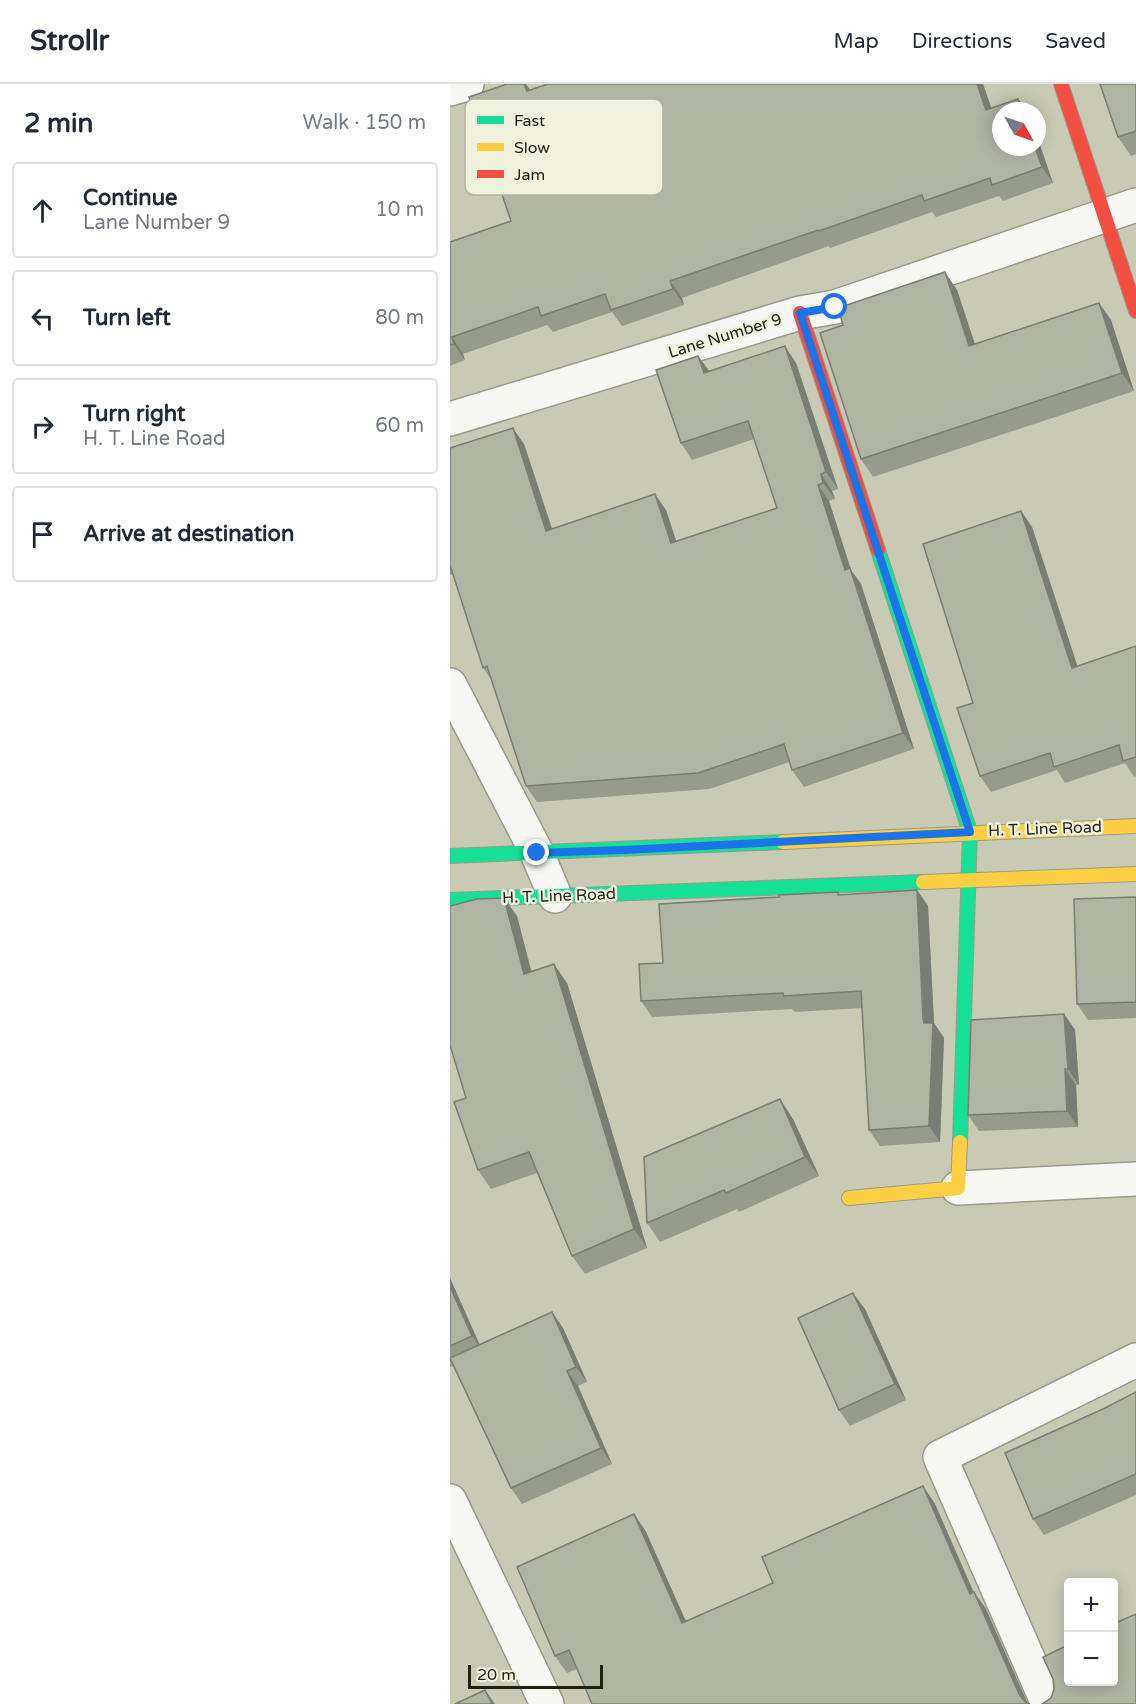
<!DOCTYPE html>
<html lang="en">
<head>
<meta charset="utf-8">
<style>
  :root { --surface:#fff; --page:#f2f2f3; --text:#1f2937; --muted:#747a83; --line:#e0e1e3 }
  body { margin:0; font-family:"Varela Round",sans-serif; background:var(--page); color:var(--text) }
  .controls { position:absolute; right:18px; bottom:18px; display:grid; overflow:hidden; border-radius:6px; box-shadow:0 3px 15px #0003 }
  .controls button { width:54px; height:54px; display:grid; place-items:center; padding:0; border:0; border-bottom:2px solid var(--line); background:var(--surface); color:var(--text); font:30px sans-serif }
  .compass { position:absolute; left:542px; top:18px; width:54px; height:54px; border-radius:50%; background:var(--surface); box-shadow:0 3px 15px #0003; rotate:130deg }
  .scale { position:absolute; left:18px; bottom:15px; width:135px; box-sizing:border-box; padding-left:6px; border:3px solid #1e2010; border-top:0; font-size:16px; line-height:21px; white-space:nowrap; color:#1e2010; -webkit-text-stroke:4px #f0f2dd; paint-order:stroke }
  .stop { position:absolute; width:18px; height:18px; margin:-14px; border:4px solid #1a73e8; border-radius:50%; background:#fff }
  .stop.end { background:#1a73e8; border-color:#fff; box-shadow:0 2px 6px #0008 }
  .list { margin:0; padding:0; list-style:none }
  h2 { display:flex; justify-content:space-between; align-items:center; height:78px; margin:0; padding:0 24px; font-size:26px }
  h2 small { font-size:20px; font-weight:400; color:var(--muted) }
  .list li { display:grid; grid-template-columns:39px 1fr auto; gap:18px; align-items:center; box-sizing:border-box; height:96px; margin:0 12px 12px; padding:0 12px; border:2px solid var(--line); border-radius:6px }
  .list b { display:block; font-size:22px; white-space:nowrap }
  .list p { margin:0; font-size:20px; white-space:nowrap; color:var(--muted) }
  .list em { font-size:20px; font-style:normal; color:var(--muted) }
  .icon { flex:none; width:33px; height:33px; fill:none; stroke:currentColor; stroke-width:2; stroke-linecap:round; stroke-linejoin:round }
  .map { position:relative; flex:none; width:686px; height:1620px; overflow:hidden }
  header { display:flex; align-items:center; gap:36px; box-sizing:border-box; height:84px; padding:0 30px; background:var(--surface); border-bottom:2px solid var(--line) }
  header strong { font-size:28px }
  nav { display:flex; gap:33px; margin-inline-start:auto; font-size:21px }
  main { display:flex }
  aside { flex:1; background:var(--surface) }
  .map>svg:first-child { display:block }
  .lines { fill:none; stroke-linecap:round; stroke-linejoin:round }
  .street-casing { stroke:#999b89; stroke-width:36 }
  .fast-casing { stroke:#999b89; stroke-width:16 }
  .slow-casing { stroke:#999b89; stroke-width:16 }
  .jam-casing { stroke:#999b89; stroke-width:16 }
  .street { stroke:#f7f7f4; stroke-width:33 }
  .fast { stroke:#16e098; stroke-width:14 }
  .slow { stroke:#ffcf43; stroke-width:14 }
  .jam { stroke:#f24e42; stroke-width:14 }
  .wall { fill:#969b8c }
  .shaded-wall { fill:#7a7e72 }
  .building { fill:#afb4a3; stroke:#7a7e72; stroke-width:1.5 }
  .route { stroke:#1a73e8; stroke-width:8 }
  .labels { text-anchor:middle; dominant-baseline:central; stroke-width:5; stroke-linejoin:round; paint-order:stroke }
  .street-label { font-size:16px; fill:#1e2010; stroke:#f0f2dd }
  .key { fill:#f0f2dd; stroke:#b1b3a0; stroke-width:1.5 }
  .key-label { font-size:16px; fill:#1e2010 }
</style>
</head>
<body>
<header>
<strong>Strollr</strong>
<nav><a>Map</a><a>Directions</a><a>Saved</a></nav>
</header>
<main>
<aside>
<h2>2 min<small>Walk · 150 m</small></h2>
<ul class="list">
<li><svg class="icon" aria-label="ahead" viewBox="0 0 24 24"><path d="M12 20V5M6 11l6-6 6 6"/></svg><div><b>Continue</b><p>Lane Number 9</p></div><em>10 m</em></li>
<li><svg class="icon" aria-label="left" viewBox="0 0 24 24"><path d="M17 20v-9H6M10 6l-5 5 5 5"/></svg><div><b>Turn left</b></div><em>80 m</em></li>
<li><svg class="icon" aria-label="right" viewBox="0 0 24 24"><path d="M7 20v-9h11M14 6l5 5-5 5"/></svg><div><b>Turn right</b><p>H. T. Line Road</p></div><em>60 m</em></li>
<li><svg class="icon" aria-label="arrive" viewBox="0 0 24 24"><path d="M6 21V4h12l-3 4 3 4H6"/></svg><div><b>Arrive at destination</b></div></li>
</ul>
</aside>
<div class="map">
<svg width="686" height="1620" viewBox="0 0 686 1620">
  <rect width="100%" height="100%" fill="#c8cab3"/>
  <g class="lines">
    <defs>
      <g id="street">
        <path d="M0,5L17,0"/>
        <path d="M0,335L350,229L385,223L686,121"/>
        <path d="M0,601L87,769L105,812"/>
        <path d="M508,1104L686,1095"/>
        <path d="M0,1417L97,1620"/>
        <path d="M598,1620L490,1373L686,1276"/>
      </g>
      <g id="fast">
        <path d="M428,466L520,748L510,1058"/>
        <path d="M0,772L333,758"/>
        <path d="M0,816L473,798"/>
      </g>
      <g id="slow">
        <path d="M333,758L686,742"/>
        <path d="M473,798L686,790"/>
        <path d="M399,1114L508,1104L510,1058"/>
      </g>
      <g id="jam">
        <path d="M611,0L686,227"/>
        <path d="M350,229L428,466"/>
      </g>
    </defs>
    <use href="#street" class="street-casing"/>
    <use href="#fast" class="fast-casing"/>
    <use href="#slow" class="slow-casing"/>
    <use href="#jam" class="jam-casing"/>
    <use href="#street" class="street"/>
    <use href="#fast" class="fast"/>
    <use href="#slow" class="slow"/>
    <use href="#jam" class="jam"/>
  </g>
  <g class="wall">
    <path d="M533,0L541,25L568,15L577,27H551L587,63L603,99L553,117L549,112L486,133L482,128L380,164L379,162L232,214L234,221L172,242L162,228L103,248L97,241L13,270L15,276L0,282V158L61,137L80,6Z"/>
    <path d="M686,0V70L681,72L668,53Z"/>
    <path d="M507,206L525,260L649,219L661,236L684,307L423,393L411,375Z"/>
    <path d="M248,272L259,287L346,279L388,405L382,407L385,415L379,417L401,486L411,500L464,665L354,703L342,686L340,678L259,705L87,718L76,702L42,597L33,584L3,490L0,491V364L74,360L102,445L216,426L226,457L327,424L304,355L242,376L231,359Z"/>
    <path d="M571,427L582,443L627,582L686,562V692L684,693L675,679L615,699L607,686L541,708L530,692L523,619Z"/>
    <path d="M467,806L478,822L484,939L494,954L490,1058L430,1062L419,1046L412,924L345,928L342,925L202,933L191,917L213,879L329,813L388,808L390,811Z"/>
    <path d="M686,813V934L638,936L627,920Z"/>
    <path d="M67,832L81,888L117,899L197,1164L135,1190L122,1172L87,1089L41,1105L28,1086L16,1014Z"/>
    <path d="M614,930L625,946L629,1001H626L628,1043L529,1047L518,1031Z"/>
    <path d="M343,1035L369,1092L289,1128L287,1125L210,1158L197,1139Z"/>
    <path d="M0,1194L29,1261L102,1228L113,1244L137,1298L128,1302L162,1380L72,1420L61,1404L3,1282L0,1283Z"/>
    <path d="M415,1225L456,1316L400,1342L389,1326Z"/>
    <path d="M686,1308V1411L594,1451L583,1435L653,1325Z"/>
    <path d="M473,1402L485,1420L523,1508L536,1525L127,1585L117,1589L105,1572L184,1430L196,1448L236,1537L323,1499Z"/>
  </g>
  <g class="shaded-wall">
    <path d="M74,0H76L84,11L77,7Z"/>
    <path d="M527,0H533L548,43L536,26Z"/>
    <path d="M568,15L577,27H572Z"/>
    <path d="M587,52L603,99L592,83L585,63H587Z"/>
    <path d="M495,188L507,206L531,279L519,262Z"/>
    <path d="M220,197L232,214L234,221L223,205Z"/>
    <path d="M649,219L661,236L684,307L672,289Z"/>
    <path d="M2,253L13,270L15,276L4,260Z"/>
    <path d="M335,262L346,279L388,405L376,388Z"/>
    <path d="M248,272L260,288L254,289Z"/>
    <path d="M63,344L74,360L108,463L96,447Z"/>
    <path d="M371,390L382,407L385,415L373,399Z"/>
    <path d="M368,401L379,417L401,486L411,500L464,665L453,649L395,486Z"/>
    <path d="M205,410L216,426L232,475L221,459Z"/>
    <path d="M571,427L582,443L633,599L622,584Z"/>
    <path d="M467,806L478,822L484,939L494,954L490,1058L479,1042Z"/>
    <path d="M54,814L67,832L87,909L74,890Z"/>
    <path d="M104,880L117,899L197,1164L184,1145Z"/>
    <path d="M614,930L625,946L629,1001L618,985Z"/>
    <path d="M615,985L626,1001L628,1043L617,1027Z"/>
    <path d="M330,1015L343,1035L369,1092L355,1073Z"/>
    <path d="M0,1194L33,1268L22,1252L0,1203Z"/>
    <path d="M403,1209L415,1225L456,1316L445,1300Z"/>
    <path d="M102,1228L113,1244L137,1298L126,1283Z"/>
    <path d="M117,1287L128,1302L162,1380L151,1364Z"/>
    <path d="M473,1402L485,1420L532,1527L520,1510Z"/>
    <path d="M184,1430L196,1448L244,1556L232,1539Z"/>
    <path d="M524,1508L536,1525L578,1620L569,1610Z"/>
    <path d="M35,1606L45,1620H42Z"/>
  </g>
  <g class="building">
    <path d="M57,0H74L77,7L98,0H527L536,26L568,15L572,27H551V63H585L592,83L542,101L540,94L474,117L472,111L369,147L368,146L220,197L223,205L161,226L155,210L91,232L88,223L2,253L4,260L0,261V158L61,137L19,13Z"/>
    <path d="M650,0H686V47L668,53Z"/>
    <path d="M495,188L519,262L649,219L672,289L411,375L370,249L393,241L388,224Z"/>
    <path d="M335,262L376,388L371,390L373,399L368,401L395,486L400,484L453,649L342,686L334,660L248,689L76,702L37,582L33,584L0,481V364L63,344L96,447L205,410L221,459L327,424L298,337L231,359L206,286L248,272L254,289Z"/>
    <path d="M571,427L622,584L686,562V673L673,677L669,661L604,683L600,669L530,692L507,624L523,619L473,460Z"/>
    <path d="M467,806L473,934L474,939H483L479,1042L419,1046L411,907L334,912L333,909L191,917L189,880L213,879L209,820L329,813V811L388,808V811Z"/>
    <path d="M686,813V918L627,920L624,815Z"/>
    <path d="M54,814L74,890L104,880L184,1145L122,1172L79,1068L28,1086L4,1018L16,1014L0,961V822L27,815Z"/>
    <path d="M614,930L618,985H615L617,1027L518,1031L521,936Z"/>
    <path d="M330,1015L355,1073L276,1109L274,1106L197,1139L194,1073Z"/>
    <path d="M0,1203L22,1252L0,1262Z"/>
    <path d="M403,1209L445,1300L389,1326L348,1234Z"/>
    <path d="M102,1228L126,1283L117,1287L151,1364L61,1404L0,1274Z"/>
    <path d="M686,1308V1390L583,1435L555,1369L653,1325Z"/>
    <path d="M473,1402L520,1510L524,1508L569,1610L575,1618L580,1620H142L119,1566L105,1572L67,1483L184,1430L232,1539L323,1499L312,1473Z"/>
    <path d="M686,1530V1620H592L601,1614L604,1605L603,1595L593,1573L618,1561V1598H663V1540Z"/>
    <path d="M35,1606L42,1620H5Z"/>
  </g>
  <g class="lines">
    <path class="route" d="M87,769L173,766L520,748L350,229L385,223"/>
  </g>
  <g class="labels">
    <g class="street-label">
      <text transform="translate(275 252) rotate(-17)">Lane Number 9</text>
      <text transform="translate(595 745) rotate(-2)">H. T. Line Road</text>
      <text transform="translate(109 812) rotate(-2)">H. T. Line Road</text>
    </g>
  </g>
  <rect x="15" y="15" width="198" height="96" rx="9" class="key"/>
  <rect x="27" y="32" width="27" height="8" fill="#16e098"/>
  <rect x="27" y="59" width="27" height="8" fill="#ffcf43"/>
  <rect x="27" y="86" width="27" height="8" fill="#f24e42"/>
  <g class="key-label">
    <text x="64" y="42">Fast</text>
    <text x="64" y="69">Slow</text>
    <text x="64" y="96">Jam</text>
  </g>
</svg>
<div class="controls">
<button>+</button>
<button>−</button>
</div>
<svg class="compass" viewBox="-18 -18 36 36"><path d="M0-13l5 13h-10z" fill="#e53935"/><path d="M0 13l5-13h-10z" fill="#747a83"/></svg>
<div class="scale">20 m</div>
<div class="stop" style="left:385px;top:223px"></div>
<div class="stop end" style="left:87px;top:769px"></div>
</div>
</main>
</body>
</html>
